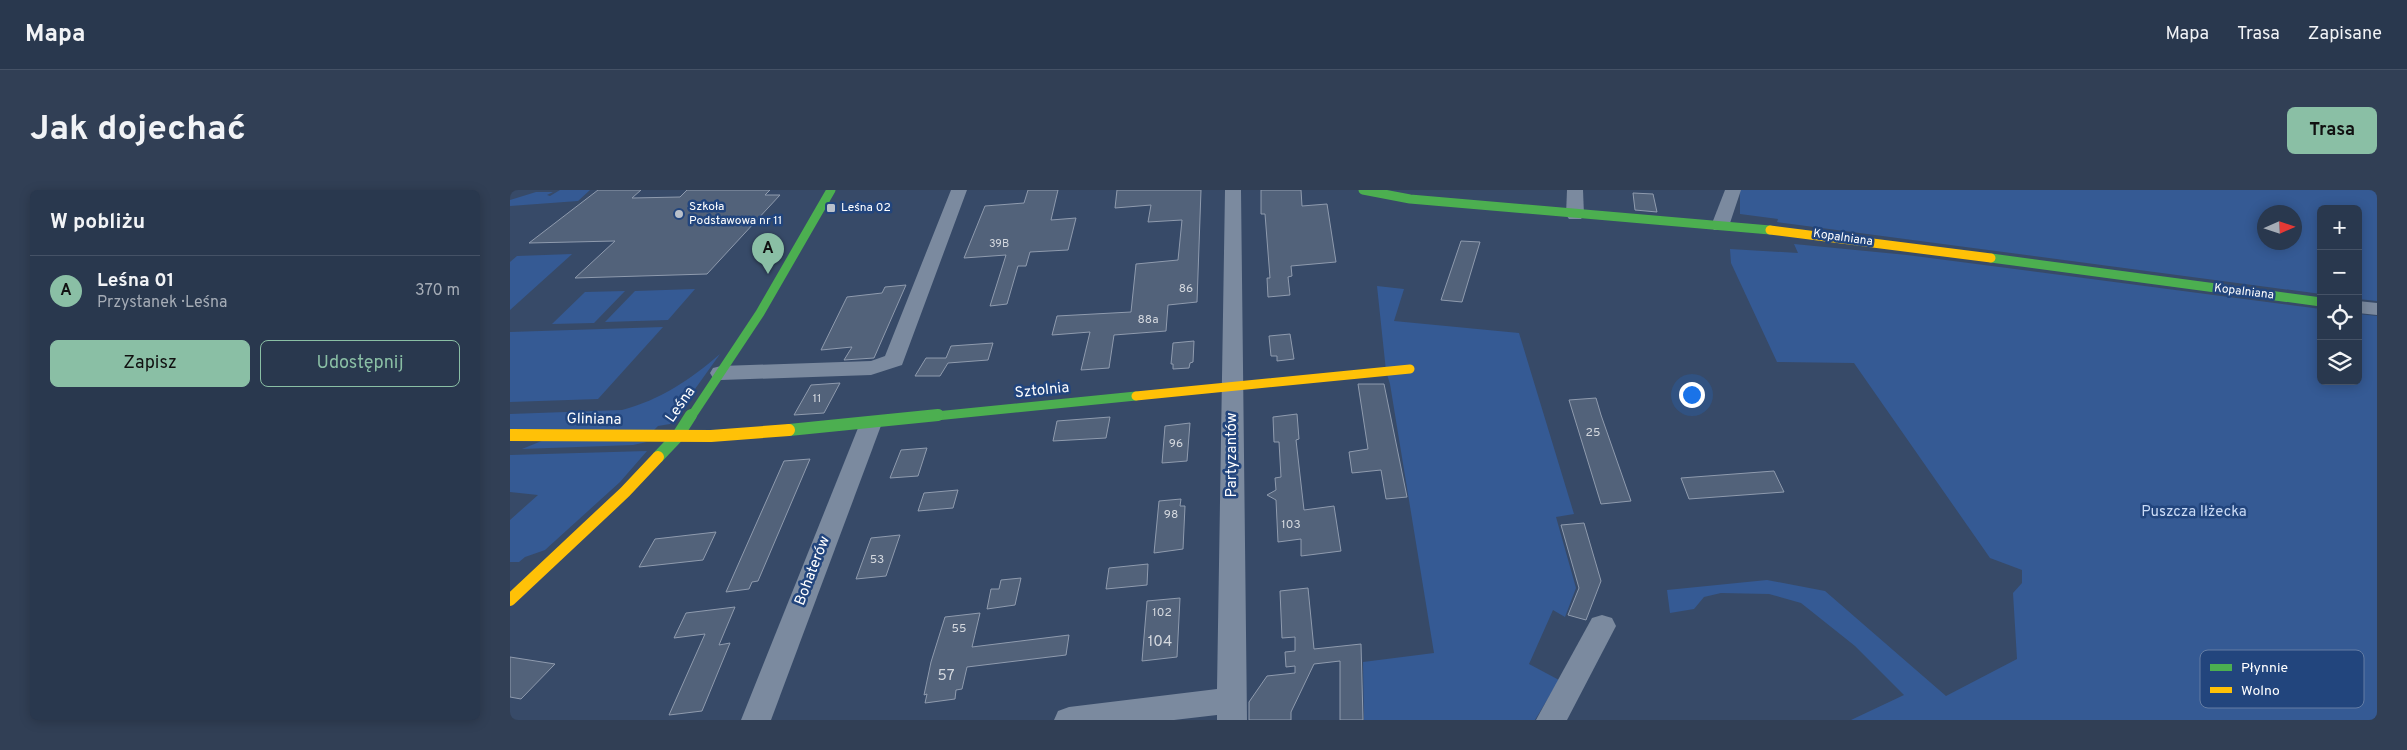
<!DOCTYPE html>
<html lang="pl">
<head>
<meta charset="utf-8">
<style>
  :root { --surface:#29384e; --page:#313f55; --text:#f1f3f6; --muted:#a5acb6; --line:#455266; --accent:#8abfa5 }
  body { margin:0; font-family:Overpass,sans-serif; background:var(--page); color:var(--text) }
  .controls { position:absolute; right:15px; top:15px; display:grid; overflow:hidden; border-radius:8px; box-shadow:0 2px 12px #0003 }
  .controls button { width:45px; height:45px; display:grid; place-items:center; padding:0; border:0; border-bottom:1px solid var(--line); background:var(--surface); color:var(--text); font:25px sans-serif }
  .compass { position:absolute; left:1747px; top:15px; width:45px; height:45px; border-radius:50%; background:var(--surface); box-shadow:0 2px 12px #0003; rotate:87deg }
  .you { position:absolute; left:1181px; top:204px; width:18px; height:18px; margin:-12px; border:4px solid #fff; border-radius:50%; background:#1a73e8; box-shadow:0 0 0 8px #1a73e833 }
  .badge { display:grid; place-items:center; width:32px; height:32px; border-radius:50%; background:var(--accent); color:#111; font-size:16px; font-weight:700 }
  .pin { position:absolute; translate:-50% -41px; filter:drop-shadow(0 1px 2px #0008) }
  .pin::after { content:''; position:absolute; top:26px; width:18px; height:15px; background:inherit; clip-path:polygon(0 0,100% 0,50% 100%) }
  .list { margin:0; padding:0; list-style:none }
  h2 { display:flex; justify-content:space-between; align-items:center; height:65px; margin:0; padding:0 20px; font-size:21px }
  h2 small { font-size:16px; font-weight:400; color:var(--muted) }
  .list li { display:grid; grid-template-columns:32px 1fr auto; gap:15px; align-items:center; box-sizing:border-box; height:70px; padding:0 20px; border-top:1px solid var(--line) }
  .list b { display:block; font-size:19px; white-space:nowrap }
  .list p { margin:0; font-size:16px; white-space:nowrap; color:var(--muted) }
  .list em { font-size:16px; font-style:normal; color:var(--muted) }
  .actions { display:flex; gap:10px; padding:15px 20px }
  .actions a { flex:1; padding:11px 0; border:1px solid var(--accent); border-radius:8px; text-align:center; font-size:18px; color:var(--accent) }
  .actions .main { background:var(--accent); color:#111 }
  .icon { flex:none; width:28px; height:28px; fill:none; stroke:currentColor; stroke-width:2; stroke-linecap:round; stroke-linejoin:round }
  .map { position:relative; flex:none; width:1867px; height:530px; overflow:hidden; border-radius:8px }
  header { display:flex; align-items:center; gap:30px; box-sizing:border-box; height:70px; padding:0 25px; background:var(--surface); border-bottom:1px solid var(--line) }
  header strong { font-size:24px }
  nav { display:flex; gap:28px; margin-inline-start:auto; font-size:18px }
  .intro { display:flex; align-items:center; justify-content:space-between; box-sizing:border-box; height:120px; padding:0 30px }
  h1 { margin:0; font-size:35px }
  .button { padding:12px 22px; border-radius:8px; background:var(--accent); color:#111; font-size:18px; font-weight:700 }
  main { display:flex; gap:30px; padding:0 30px }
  aside { flex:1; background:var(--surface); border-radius:8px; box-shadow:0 2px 12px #0003 }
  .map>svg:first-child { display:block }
  .green { fill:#355a94; fill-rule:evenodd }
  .building { fill:#52627a; stroke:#8f9bae }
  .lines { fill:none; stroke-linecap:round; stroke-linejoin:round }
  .street { fill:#7b8a9f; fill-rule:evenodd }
  .fast-far1 { stroke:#4caf50; stroke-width:9 }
  .fast { stroke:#4caf50; stroke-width:12 }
  .slow-far1 { stroke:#ffc107; stroke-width:9 }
  .slow { stroke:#ffc107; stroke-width:12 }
  .poi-dot { fill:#b9c0ca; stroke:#22457d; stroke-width:2 }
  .labels { text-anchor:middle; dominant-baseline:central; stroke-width:5; stroke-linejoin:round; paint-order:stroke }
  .far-number-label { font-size:11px; fill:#d4d8de }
  .far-poi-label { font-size:12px; fill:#fff; stroke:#22457d; text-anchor:start }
  .far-street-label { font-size:12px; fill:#fff; stroke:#22457d }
  .number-label { font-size:12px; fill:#d4d8de }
  .street-label { font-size:15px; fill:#fff; stroke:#22457d }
  .park-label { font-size:15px; fill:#c9daf5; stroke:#22457d }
  .near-number-label { font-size:15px; fill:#d4d8de }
  .key { fill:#22457d; stroke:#647da4; stroke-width:1 }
  .key-label { font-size:14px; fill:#fff }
</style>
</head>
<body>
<header>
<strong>Mapa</strong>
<nav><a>Mapa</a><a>Trasa</a><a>Zapisane</a></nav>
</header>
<div class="intro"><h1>Jak dojechać</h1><a class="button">Trasa</a></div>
<main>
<aside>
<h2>W pobliżu<small></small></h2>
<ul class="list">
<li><span class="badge">A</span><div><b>Leśna 01</b><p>Przystanek · Leśna</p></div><em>370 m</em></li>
</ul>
<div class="actions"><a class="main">Zapisz</a><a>Udostępnij</a></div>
</aside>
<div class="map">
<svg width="1867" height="530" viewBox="0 0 1867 530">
  <rect width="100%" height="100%" fill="#374a68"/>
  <g class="green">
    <path d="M50,0H80L68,11L0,16V10L26,2H43L37,5L40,6Z"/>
    <path d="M1230,0H1867V111L1848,109V19H1811V104L1267,32L1268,29L1230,24ZM1754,22H1784V52H1754Z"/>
    <path d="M1284,54L1397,65L1811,119V191H1848V124L1867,126V530H1341L1394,505L1345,456L1291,413L1259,404L1211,403L1194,407L1184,419L1160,423L1157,400L1257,390L1315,401L1436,506L1507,469L1503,403L1512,393V380L1480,368L1344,173L1267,172L1221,73L1220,59L1288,63Z"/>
    <path d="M62,64L61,65L0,120V72L7,66Z"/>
    <path d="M867,96L894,99L884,131L1009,143L1064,324L1046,327L1066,398L1055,427L1043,420L1019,474L1049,490L1025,530H854L853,472L924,463L880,194L876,181Z"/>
    <path d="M185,99L158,130L95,132L125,101Z"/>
    <path d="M115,101L84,133L42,134L75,102Z"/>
    <path d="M153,137L88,209L0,212V142Z"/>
    <path d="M210,164L160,234L148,236L144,240L0,239V224L112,220C150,210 180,190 210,164Z"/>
    <path d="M34,250L137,252L123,255L12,259Z"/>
    <path d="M137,261L110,292L35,360L15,367L9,372H0V330L28,305L0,302V265Z"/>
  </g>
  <g class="building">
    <path d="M88,0H131L122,8L170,7L177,0H260L255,5H270L197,84L65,88L105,51L19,53Z"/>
    <path d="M518,0H548L541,30L566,28L558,60L520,62L516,76H508L497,114L480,116L496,65L454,68L475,16L514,13Z"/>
    <path d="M607,0H691L687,112L658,115L656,141L604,145L599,178L571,180L580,142L542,145L547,126L621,122L626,74L668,70L672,30L638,32L641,15L605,18Z"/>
    <path d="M751,0H791L792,16L817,14L826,72L781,76L782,86L778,87L780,105L758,107L757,88H760L755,24H751Z"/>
    <path d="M1123,3L1143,4L1147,22L1125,20Z"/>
    <path d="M951,51L970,52L952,112L931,110Z"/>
    <path d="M396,95L364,168L334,170L342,157L311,160L337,107L372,103L375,97Z"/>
    <path d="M780,144L784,169L767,171V166H761L759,146Z"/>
    <path d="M684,151L683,172L680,173L679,178L663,179V174H661L663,153Z"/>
    <path d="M483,153L478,170L438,173L430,186H405L416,168H436L441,156Z"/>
    <path d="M330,193L314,223L284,225L301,195Z"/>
    <path d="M848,194H874L897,307L876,309L871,280L842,283L839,262L858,259Z"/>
    <path d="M1086,208L1091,225L1121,311L1091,314L1059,210Z"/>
    <path d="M787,224L789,249L786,250L794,320L824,316L831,361L791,366V349L768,352L766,310L757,305L766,300L765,288L771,287L769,252H764L763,227Z"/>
    <path d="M600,227L596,248L543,251L547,231Z"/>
    <path d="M680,233L677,271L652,273L655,236Z"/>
    <path d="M417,258L408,286L380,288L391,260Z"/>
    <path d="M300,269L248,391L242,392L239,399L216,402L274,271Z"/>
    <path d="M1264,281L1274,302L1179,309L1171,288Z"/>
    <path d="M448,300L443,318L408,321L414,303Z"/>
    <path d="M671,309L670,316H675L673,359L644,363L649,311Z"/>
    <path d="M1074,333L1091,391L1076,430L1058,425L1069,398L1051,335Z"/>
    <path d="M206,342L193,370L129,377L145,349Z"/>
    <path d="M390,345L376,386L346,389L361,348Z"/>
    <path d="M638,374L637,395L596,399L599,378Z"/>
    <path d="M511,388L505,415L477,419L481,399H489L491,390Z"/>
    <path d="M798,398L804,459L851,454L853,530H830V471L804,474L781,522V530H739V512L757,486L785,483V476L776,477L775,462L785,461V447L772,448L770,401Z"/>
    <path d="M670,408L667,467L632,471L637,411Z"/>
    <path d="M225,417L209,455L220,453L192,521L159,525L195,444L164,448L176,423Z"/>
    <path d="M470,423L462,457L559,445L556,465L457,477L452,499L446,500L445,509L415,513L417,504L414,505L421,472L435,427Z"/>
    <path d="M0,467L45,474L11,509L0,507Z"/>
  </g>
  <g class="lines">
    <g class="street">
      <path d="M441,0H457L392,175L361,185L211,190L203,188L200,183L203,178L211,176L361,171L375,166Z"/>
      <path d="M715,0H731L737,530H707V525L664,530H544L548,521L559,517L707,499Z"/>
      <path d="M1057,0H1073L1074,25L1071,29H1059L1056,25Z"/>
      <path d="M1215,0H1231L1219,36L1216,40H1204L1201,36Z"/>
      <path d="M1848,111L1867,113V125L1848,123Z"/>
      <path d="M361,226L369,228L372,233L261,530H231L350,233L353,228Z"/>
      <path d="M1092,425L1102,428L1106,436L1057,530H1026L1082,428Z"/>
    </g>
    <g class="fast-far1">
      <path d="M853,0L900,9L1260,40"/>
      <path d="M1481,68L1811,112"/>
      <path d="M181,227L250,123L321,0"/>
      <path d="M416,227L626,206"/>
    </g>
    <g class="fast">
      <path d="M279,240L428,225"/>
      <path d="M148,267L167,247L181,225"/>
    </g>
    <g class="slow-far1">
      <path d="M1260,40L1481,68"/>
      <path d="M626,206L900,179"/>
    </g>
    <g class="slow">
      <path d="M0,245L201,246L279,240"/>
      <path d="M0,410L115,302L148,267"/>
    </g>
  </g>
  <g class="poi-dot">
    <rect x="316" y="13" width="10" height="10" rx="2.5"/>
    <circle cx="169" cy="24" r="5"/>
  </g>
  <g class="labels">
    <g class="far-number-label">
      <text x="489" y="54">39B</text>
    </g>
    <g class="far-poi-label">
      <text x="179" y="17">Szkoła<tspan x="179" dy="14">Podstawowa nr 11</tspan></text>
      <text x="331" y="18">Leśna 02</text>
    </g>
    <g class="far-street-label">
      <text transform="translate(1333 48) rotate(8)">Kopalniana</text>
      <text transform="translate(1734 102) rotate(7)">Kopalniana</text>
    </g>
    <g class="number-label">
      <text x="676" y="99">86</text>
      <text x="638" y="130">88a</text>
      <text x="307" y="209">11</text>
      <text x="1083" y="243">25</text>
      <text x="666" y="254">96</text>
      <text x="661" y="325">98</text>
      <text x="781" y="335">103</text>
      <text x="367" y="370">53</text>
      <text x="652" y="423">102</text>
      <text x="449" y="439">55</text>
    </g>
    <g class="street-label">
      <text transform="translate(532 201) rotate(-6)">Sztolnia</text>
      <text transform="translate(171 215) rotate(-55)">Leśna</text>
      <text transform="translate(84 230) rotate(1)">Gliniana</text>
      <text transform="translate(722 265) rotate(-90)">Partyzantów</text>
      <text transform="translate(303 381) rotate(-69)">Bohaterów</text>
    </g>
    <g class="park-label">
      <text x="1684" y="322">Puszcza Iłżecka</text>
    </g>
    <g class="near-number-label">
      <text x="650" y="452">104</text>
      <text x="436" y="486">57</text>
    </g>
  </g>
  <rect x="1690" y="460" width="164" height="58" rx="8" class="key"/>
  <rect x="1700" y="474" width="22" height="7" fill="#4caf50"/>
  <rect x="1700" y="497" width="22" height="6" fill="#ffc107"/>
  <g class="key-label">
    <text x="1731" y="482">Płynnie</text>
    <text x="1731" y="505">Wolno</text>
  </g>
</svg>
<div class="controls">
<button>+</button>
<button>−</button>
<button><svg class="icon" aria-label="locate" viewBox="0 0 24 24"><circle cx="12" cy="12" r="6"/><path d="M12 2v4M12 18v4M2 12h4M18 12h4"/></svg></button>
<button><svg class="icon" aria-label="layers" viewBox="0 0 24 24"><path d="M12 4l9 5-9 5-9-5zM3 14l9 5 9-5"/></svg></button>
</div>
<svg class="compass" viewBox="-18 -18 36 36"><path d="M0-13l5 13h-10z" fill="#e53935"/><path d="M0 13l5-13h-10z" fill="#a5acb6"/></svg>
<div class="you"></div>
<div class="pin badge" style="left:258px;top:84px">A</div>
</div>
</main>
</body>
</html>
